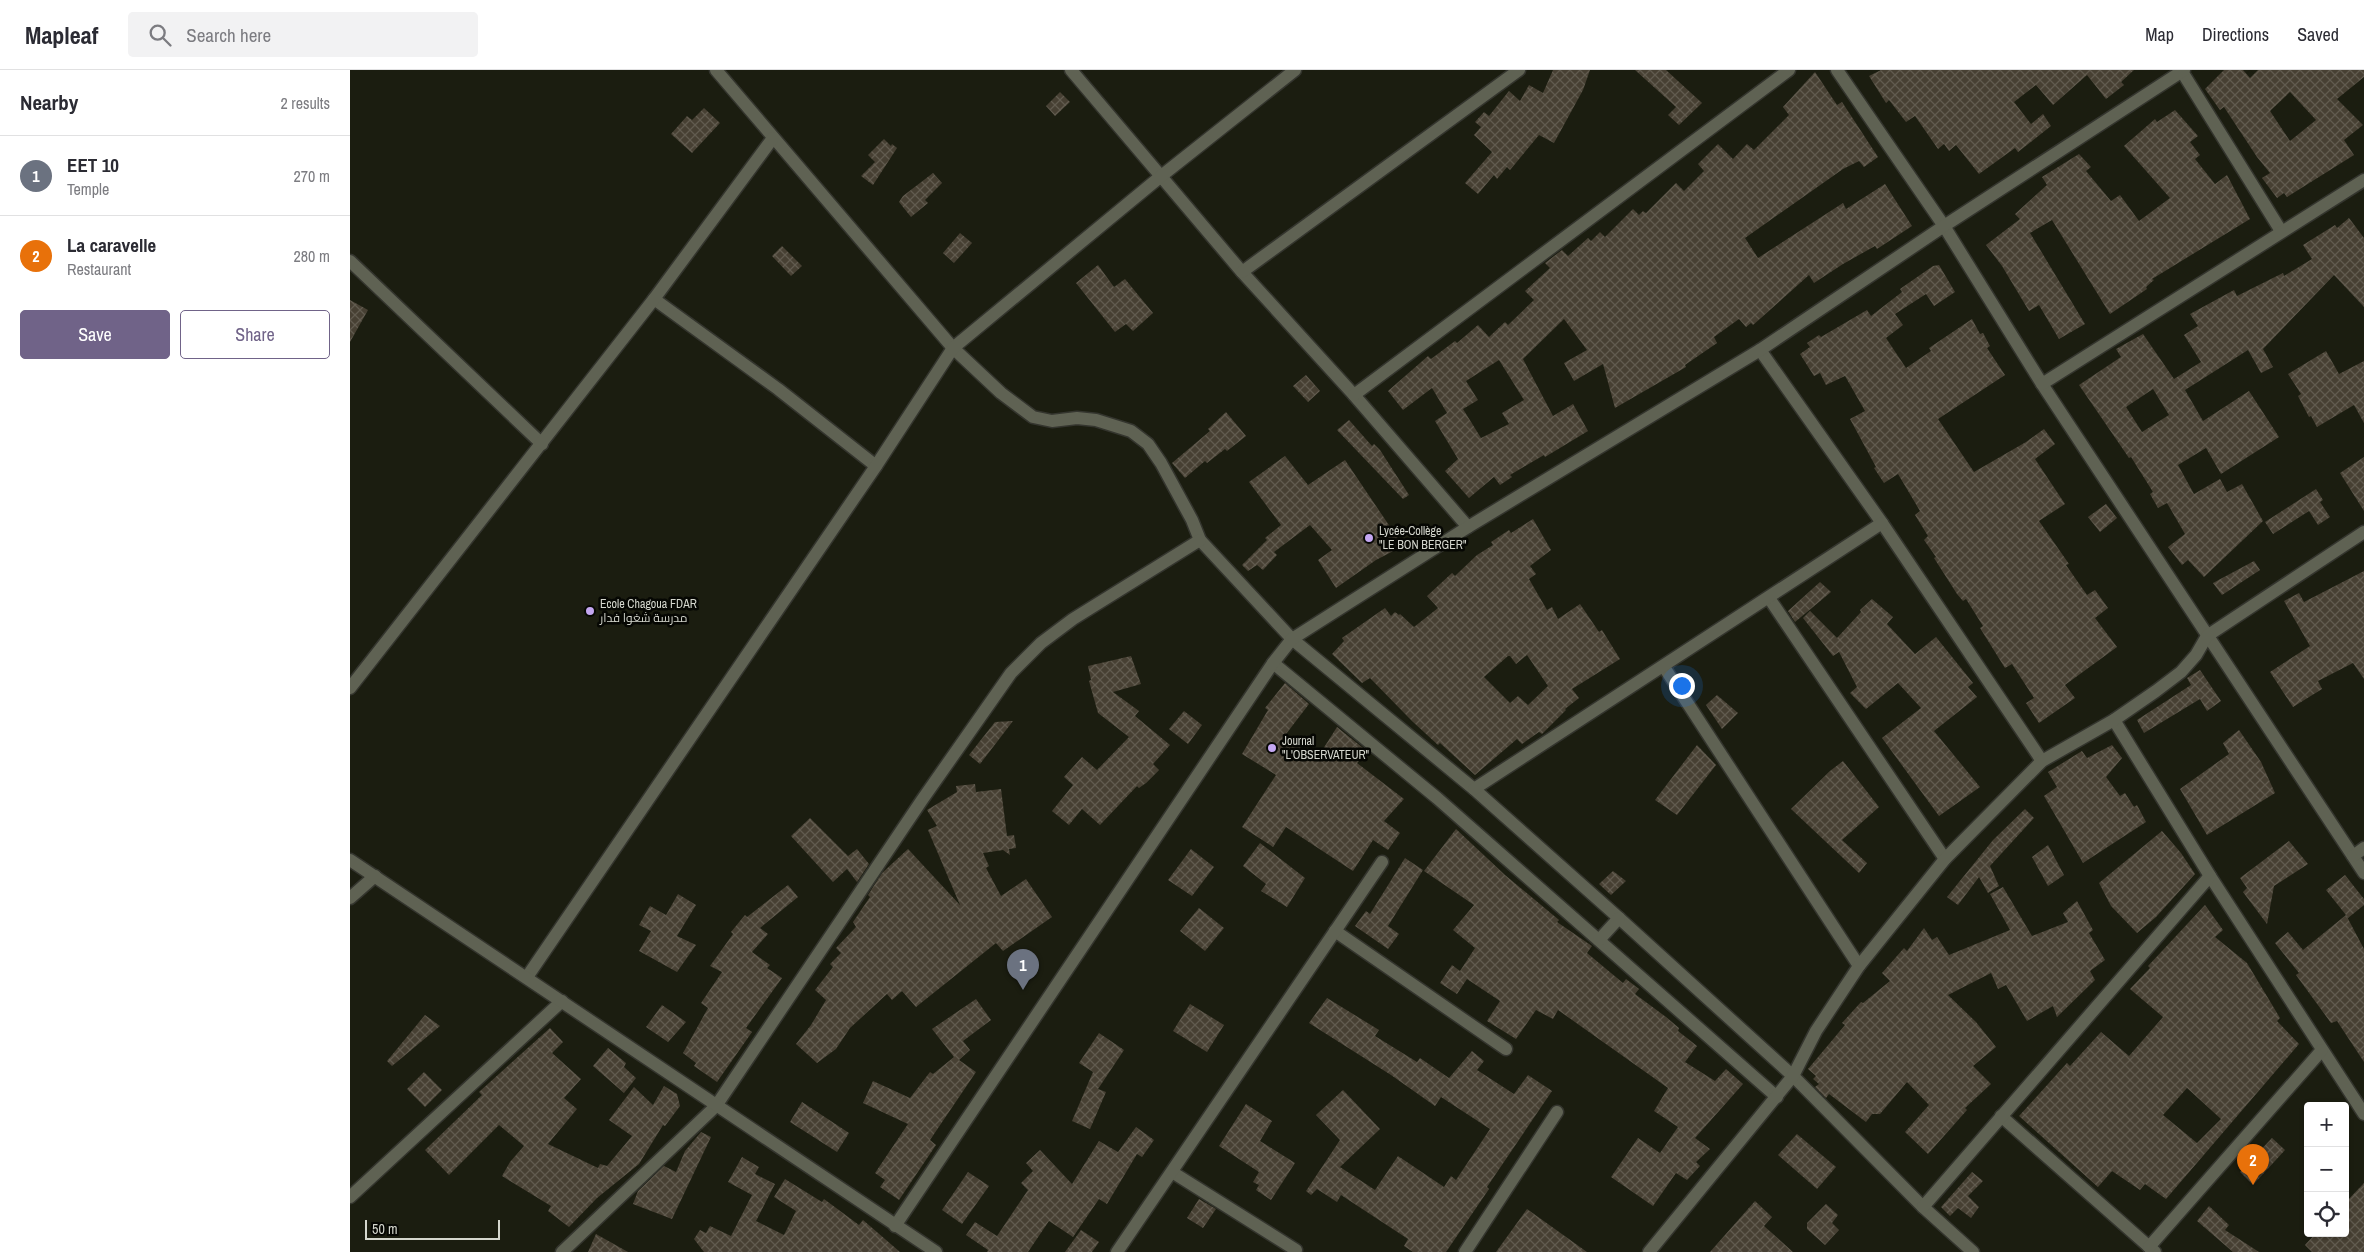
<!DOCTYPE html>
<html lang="en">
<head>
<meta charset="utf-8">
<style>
  :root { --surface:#fff; --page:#f2f2f3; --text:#2b2b33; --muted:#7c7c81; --line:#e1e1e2; --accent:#706388 }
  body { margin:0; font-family:"Archivo Narrow",Cairo,sans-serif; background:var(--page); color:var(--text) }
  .controls { position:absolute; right:15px; bottom:15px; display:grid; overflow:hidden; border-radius:5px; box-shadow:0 1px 4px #0004 }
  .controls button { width:45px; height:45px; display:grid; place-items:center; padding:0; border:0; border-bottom:1px solid var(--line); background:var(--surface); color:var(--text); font:25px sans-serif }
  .scale { position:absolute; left:15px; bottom:12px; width:135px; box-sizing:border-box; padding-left:5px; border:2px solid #d5d7ce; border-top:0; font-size:14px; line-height:18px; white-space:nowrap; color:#d5d7ce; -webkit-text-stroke:4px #060703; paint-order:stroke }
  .you { position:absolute; left:1331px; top:615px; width:18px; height:18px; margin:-12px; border:4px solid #fff; border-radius:50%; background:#1a73e8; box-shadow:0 0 0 8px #1a73e833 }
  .badge { display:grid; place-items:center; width:32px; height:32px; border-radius:50%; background:var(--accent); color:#fff; font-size:16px; font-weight:700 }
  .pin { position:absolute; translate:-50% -41px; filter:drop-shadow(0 1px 2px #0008) }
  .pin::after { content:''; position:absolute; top:26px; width:18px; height:15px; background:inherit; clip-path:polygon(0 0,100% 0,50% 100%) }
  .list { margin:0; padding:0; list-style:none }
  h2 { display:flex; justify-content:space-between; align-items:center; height:65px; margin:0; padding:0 20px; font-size:21px }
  h2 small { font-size:16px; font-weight:400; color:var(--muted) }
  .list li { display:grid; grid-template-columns:32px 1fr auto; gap:15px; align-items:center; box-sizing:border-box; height:80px; padding:0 20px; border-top:1px solid var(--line) }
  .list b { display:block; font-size:19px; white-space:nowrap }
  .list p { margin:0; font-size:16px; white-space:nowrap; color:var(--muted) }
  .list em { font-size:16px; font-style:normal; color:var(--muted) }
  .actions { display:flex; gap:10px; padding:15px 20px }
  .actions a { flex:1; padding:11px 0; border:1px solid var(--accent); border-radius:5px; text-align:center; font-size:18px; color:var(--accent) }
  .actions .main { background:var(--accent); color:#fff }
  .icon { flex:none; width:28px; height:28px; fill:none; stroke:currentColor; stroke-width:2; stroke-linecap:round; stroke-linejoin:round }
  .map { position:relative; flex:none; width:2014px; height:1182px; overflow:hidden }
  header { display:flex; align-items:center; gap:30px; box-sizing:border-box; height:70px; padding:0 25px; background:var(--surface); border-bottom:1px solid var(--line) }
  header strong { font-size:24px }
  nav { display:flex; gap:28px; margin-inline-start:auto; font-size:18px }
  .search { width:350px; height:45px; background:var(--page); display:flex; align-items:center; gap:12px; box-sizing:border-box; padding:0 18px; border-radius:5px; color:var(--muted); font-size:19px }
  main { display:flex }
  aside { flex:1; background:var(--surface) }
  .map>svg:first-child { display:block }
  .building { fill:url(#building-cross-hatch); fill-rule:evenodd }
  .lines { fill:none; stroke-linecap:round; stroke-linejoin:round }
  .street-casing { stroke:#34352e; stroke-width:15 }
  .secondary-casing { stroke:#34352e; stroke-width:15 }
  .street { stroke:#5f6253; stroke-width:12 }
  .secondary { stroke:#5f6253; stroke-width:12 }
  .poi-dot { fill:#c4a7f1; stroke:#060703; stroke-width:2 }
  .labels { text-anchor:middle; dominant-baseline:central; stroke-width:5; stroke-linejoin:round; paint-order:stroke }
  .poi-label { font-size:12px; fill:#d5d7ce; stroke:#060703; text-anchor:start }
</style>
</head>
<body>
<header>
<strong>Mapleaf</strong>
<div class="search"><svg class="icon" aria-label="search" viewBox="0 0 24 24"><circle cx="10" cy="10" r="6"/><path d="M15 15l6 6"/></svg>Search here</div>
<nav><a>Map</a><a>Directions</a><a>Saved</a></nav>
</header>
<main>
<aside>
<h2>Nearby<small>2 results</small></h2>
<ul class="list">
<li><span class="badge" style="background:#6b7280">1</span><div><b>EET 10</b><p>Temple</p></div><em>270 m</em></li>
<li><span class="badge" style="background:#e8710a">2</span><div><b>La caravelle</b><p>Restaurant</p></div><em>280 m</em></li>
</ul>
<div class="actions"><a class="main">Save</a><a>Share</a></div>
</aside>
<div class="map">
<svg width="2014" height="1182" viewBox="0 0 2014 1182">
  <defs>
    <pattern id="building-cross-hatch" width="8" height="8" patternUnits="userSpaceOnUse" patternTransform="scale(1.25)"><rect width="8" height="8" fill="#474033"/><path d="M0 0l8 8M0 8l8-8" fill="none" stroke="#615b4f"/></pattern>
  </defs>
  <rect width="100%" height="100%" fill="#1b1d10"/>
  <g class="building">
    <path d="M1203,0H1240L1233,20L1204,73L1189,65L1160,100L1157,97L1147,109L1144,105L1128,124L1115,113L1142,82L1124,65L1131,57L1125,52L1134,42L1139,46L1159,21L1170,31L1179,15L1193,23Z"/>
    <path d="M1285,0H1316L1352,33L1329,55L1318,45L1326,37Z"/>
    <path d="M1531,0H1784L1771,12L1774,15L1756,29L1737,5L1703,35L1686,15L1664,32L1681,54L1693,44L1701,56L1668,82L1665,78L1629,104L1606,75L1599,81L1594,74L1588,79L1565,46L1556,52L1539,30L1536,33L1519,6Z"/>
    <path d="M1874,0H1893L1900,8L1908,0H2014V7L1987,29L2013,55L1994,70L2004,85L1937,127L1934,123L1927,128L1912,108L1920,103L1907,87L1874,37L1870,40L1855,19ZM1940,22L1966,50L1940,71L1920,41Z"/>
    <path d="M1465,2L1487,35L1492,32L1528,87L1514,97L1509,91L1493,99L1395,168L1408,188L1493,133L1496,139L1535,114L1562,156L1527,179L1525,176L1493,194L1464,213L1459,205L1403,255L1401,253L1396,257L1389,249L1364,267L1367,273L1335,295L1336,297L1265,338L1253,294L1224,311L1214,293L1237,280L1214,249L1173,289L1203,346L1223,334L1238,361L1195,387L1194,385L1160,405L1162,407L1150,415L1144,407L1119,428L1095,401L1108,389L1085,351L1097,343L1082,318L1053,340L1038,321L1078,286L1081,289L1105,271L1107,273L1128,255L1139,267L1155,252L1158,255L1184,230L1175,221L1200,198L1195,193L1212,180L1218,186L1238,168L1241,171L1250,162L1255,167L1283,139L1289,145L1293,141L1296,143L1326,113L1334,121L1354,101L1348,94L1368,74L1383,89L1397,74L1404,80L1439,45L1433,37ZM1149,290L1174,330L1152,343L1159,354L1131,368L1113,339L1128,330L1116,311Z"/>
    <path d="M710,22L720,32L705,46L696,36Z"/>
    <path d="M354,38L370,53L342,83L321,64L337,46L342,50Z"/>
    <path d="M1825,40L1848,66L1840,72L1850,85L1845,89L1865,114L1877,105L1900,149L1802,209L1804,210L1796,217L1797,219L1760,244L1702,150L1680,163L1735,254L1709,269L1689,235L1679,241L1652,196L1636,175L1670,149L1665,144L1697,115L1692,107L1729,84L1741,97L1736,101L1761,131L1770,125L1789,151L1820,128L1774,76L1805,49L1807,52Z"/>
    <path d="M534,69L541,76L542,74L547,78L523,115L511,106L525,92L518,85Z"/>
    <path d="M583,103L592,113L575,130L578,133L561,147L549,132L553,126Z"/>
    <path d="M1999,148L2014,168V237L1984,205L1913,279L1923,297L1911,303L1898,280L1835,320L1853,351L1899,321L1929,367L1871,404L1856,378L1828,395L1844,424L1870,409L1877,422L1892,414L1913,451L1854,507L1838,490L1832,495L1818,477L1835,464L1817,433L1808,438L1800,424L1803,422L1781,387L1779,388L1729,315L1771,287L1766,279L1793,264L1824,309L1851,292L1834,265L1848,256L1840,244L1884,220L1887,226L1933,203L1934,206L1962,189L1953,175L1985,155L1987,158ZM1803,319L1819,345L1792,362L1776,337Z"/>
    <path d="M610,163L622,173L604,193L593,183Z"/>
    <path d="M432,176L452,196L441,206L422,186Z"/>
    <path d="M748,195L764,217L775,209L803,243L783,261L776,254L765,262L726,213Z"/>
    <path d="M1589,195L1605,222L1584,236L1576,224L1545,244L1553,255L1536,268L1556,298L1581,281L1579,278L1622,249L1630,264L1633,263L1640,276L1637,278L1655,305L1588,349L1624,402L1676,372L1694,359L1705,374L1685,389L1715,434L1689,451L1719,494L1716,495L1737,525L1745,520L1758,538L1745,548L1767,577L1715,615L1725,628L1689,653L1676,633L1684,628L1662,594L1655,598L1630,558L1633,556L1616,529L1613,531L1607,524L1584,488L1586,487L1574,470L1578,466L1565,445L1570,441L1548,404L1534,413L1524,398L1526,397L1500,349L1515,341L1495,306L1476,315L1470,303L1464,306L1450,284L1460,277L1457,273L1469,265L1471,267L1517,240L1521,246L1552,222L1550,219L1583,196Z"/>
    <path d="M0,230L18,240L0,272Z"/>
    <path d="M1976,281L1989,304L2014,291V353L2004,335L1967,357L1961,346L1959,347L1948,326L1951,324L1938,304Z"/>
    <path d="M956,305L970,321L958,332L943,316Z"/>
    <path d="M876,342L896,366L877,381L875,379L857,393L855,391L835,408L822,393L860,361L858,359Z"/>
    <path d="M999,350L1022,376L1024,374L1030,380L1059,425L1053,429L987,360Z"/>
    <path d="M935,386L958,415L995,390L1053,476L1026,490L986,518L968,490L982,480L960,455L924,482L927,485L913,500L907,495L898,501L892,495L917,470L915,468L931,455L899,412Z"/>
    <path d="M2014,387V441L1990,403Z"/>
    <path d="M1966,419L1973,430L1970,432L1980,447L1968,455L1959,441L1923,464L1915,452Z"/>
    <path d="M1756,434L1767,448L1750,462L1738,447Z"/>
    <path d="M1183,449L1201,480L1180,496L1186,504L1179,509L1197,540L1202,537L1208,549L1230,534L1249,562L1252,560L1270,589L1222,619L1229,628L1215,639L1216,640L1192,664L1189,662L1172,674L1167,669L1125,705L1090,673L1088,675L1062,651L1020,608L1012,613L982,584L994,571L992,568L1035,538L1041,546L1045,542L1049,545L1050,544L1064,557L1088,538L1077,526L1102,503L1105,506L1127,485L1143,475L1141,472L1159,460L1161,463ZM1177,585L1198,616L1178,635L1168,626L1160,633L1134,607L1158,586H1160L1166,594Z"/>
    <path d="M1904,491L1910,500L1872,525L1863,513Z"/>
    <path d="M2014,501V609L2003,593L1968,611L1972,619L1943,637L1920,602L1960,576L1934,531L1949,523L1954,532Z"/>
    <path d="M1470,512L1481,522L1445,552L1438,541Z"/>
    <path d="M1522,529L1543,547L1537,554L1565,584L1586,567L1623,613L1618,617L1627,627L1584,661L1630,717L1589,746L1532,668L1571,638L1548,613L1516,639L1500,623L1507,617L1489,582L1483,586L1453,548L1460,541L1487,568L1511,542L1510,540Z"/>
    <path d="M781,586L791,614L763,622L789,641L785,646L820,675L803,694L809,700L796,713L789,718L787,716L750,755L732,739L719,755L702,741L723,715L714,707L732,687L747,700L779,667L748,643L739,611L741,610L738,596Z"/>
    <path d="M1850,600L1871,631L1857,641L1850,629L1794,663L1787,650L1841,615L1837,608Z"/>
    <path d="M935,613L959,634L933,668L968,687L987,657L1018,682L1007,693L1054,729L1034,751L1050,763L1038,780L1023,770L1003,801L936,757L923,777L892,757L926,705L892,684L918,640L915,638Z"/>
    <path d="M1367,625L1388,643L1372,659L1356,635Z"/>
    <path d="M834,641L852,655L838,674L819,659Z"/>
    <path d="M663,651L630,694L619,685L645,652Z"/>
    <path d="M1889,660L1911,692L1925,723L1857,765L1830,719L1879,684L1873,673Z"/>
    <path d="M1347,675L1366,695L1327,745L1305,730Z"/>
    <path d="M1762,675L1772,688L1756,707L1770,726L1775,723L1784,737L1787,735L1796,752L1733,793L1694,726L1707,717L1698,702L1732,681L1737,688Z"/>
    <path d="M1493,691L1529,737L1492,770L1517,793L1509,803L1441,739L1480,701Z"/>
    <path d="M625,714L626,722L651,719L657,766L664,765L666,778L659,779L660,785L653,780L633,783L639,796L636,798L651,826L676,809L702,847L653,881L646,873L566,937L552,921L542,930L537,924L500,958L486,979L467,993L446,974L461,955L476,930L465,920L483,897L480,894L491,883L486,878L506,857L503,852L520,827L518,825L532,803L558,779L610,835L578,760L587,756L577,740L607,722L606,716Z"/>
    <path d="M1675,739L1684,748L1640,796L1649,816L1638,823L1629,807L1608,835L1597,827L1643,770Z"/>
    <path d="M460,748L498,786L507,779L519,794L507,812L497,799L483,812L441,766Z"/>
    <path d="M1106,759L1155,805L1209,850L1207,852L1242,876L1237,883L1273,913L1276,909L1289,919L1285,924L1316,947L1329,958L1328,961L1347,976L1335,992L1365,1011L1376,999L1393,1014L1345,1068L1360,1079L1346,1092L1350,1096L1337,1110L1326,1103L1303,1136L1261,1107L1288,1068L1310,1083L1328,1057L1304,1041L1318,1018L1208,940L1203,949L1186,940L1166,969L1137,951L1150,931L1117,909L1107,924L1090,913L1102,895L1110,901L1125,878L1103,860L1124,835L1074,801Z"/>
    <path d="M1812,761L1831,783L1845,804L1806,847L1787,863L1761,836L1749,813Z"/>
    <path d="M1939,771L1958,794L1924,816L1917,854L1893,822L1897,818L1890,808Z"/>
    <path d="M910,773L955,808L937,837L911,821L916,814L893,796Z"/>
    <path d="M1698,775L1714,805L1698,816L1682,787Z"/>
    <path d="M841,779L864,797L842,826L818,810Z"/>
    <path d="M1055,788L1073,800L1038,856L1049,864L1038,879L1005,856L1016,841L1020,844Z"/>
    <path d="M1263,801L1276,811L1261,825L1249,814Z"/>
    <path d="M1995,805L2014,829V835L1998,848L1996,845L2014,879V992L1987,951L1981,953L1946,905L1949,903L1925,873L1938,862L1953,880L1996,845L1976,820Z"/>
    <path d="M438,815L448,827L410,858L418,864L402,882L420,895L417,898L432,908L396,958L402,962L367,1012L344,996L346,993L333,983L358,938L351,933L372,902L360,896L383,864L381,862L395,845L397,847Z"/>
    <path d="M1653,817L1682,866L1718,852L1713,843L1727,831L1743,860L1739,863L1755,890L1740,901L1745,910L1707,947L1703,936L1677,951L1656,915L1648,919L1641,903L1598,925L1626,952L1646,977L1623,996L1641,1014L1615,1038L1617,1040L1578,1084L1555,1062L1579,1035L1557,1012L1530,1044H1522L1516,1052L1479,1024L1476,1028L1465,1017L1469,1014L1463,1009L1466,1006L1458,999L1495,955L1492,953L1511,932L1513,933L1540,911L1532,903L1554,878L1557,881L1574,858L1582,870L1587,867L1599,885L1660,860L1640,824Z"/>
    <path d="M328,824L346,835L327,866L346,875L327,902L289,881L301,861L289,855L300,836L316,845Z"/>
    <path d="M1855,835L1873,860L1865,867L1897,893L1930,948L1927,951L1949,974L1816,1129L1795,1114L1790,1120L1762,1101L1748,1117L1669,1046L1717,993L1720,996L1751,962L1779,986L1813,947L1780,919L1800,898L1798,896ZM1837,1018L1871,1049L1847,1073L1813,1045Z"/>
    <path d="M849,838L874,858L855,881L830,861Z"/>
    <path d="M977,928L1029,960L1025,966L1067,992L1070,988L1099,1008L1122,981L1134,991L1127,1000L1164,1024L1178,1005L1202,1021L1137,1117L1139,1119L1096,1182H1063L1054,1176L1058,1169L991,1125L987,1132L967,1119L961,1125L956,1121L990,1070L966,1045L993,1020L1030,1059L990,1097L1025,1120L1048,1086L1094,1117L1101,1106L1106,1110L1140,1059L1091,1027L1085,1036L1041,1005L959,953Z"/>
    <path d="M626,929L641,950L613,971L620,980L609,990L626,1002L580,1070L586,1075L549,1130L530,1117L535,1110L525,1103L558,1054L513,1033L523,1011L560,1028L580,1002L583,1004L604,987L582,959Z"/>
    <path d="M840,934L874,955L857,982L823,961Z"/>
    <path d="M312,935L336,952L318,972L296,957Z"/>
    <path d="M75,945L90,956L42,996L37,991Z"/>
    <path d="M200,958L213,972L202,983L231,1009L214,1028L227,1039L198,1074L248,1098L250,1094L257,1096L282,1066L259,1050L284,1017L303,1035L314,1016L327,1024L330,1036L315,1056L313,1055L289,1094L247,1128L219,1157L198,1141L201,1136L152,1106L160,1092L174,1076L149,1055L99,1105L75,1080L132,1025L129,1022Z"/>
    <path d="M749,963L774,980L748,1019L756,1022L740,1059L722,1051L743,1002L729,993Z"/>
    <path d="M258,978L276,993L274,997L286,1008L274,1023L243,996Z"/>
    <path d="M74,1002L92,1020L75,1037L57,1019Z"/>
    <path d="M452,1032L499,1063L487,1082L440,1052Z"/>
    <path d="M896,1034L922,1051L910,1071L945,1093L921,1130L906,1120L909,1115L903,1112L909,1102L869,1076Z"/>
    <path d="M786,1057L804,1070L792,1087L787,1084L757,1134L749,1129L723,1167L699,1151L678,1182H637L638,1180L616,1165L625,1152L647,1166L678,1120L671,1113L683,1101L676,1093L690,1080L722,1114L749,1071L768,1082Z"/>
    <path d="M351,1062L361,1067L322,1149L283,1134L288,1121L314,1096L326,1102L335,1081Z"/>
    <path d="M1447,1064L1486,1097L1467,1119L1428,1085Z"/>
    <path d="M1922,1068L1935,1080L1903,1115L1890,1102Z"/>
    <path d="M392,1087L409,1097L405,1104L425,1114L406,1151L434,1165L446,1141L424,1127L435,1109L472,1132L474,1129L509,1155L513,1150L550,1182H354L344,1169L350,1160L356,1163L360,1156L381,1166L402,1125L378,1112Z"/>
    <path d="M618,1102L639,1116L612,1154L592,1140Z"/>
    <path d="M1622,1102L1633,1111L1618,1126L1629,1137L1621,1148L1608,1138L1600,1146L1591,1137Z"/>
    <path d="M2014,1113V1182H1962L1955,1175L1966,1163H1995V1133Z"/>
    <path d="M849,1129L866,1139L853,1158L837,1148Z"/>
    <path d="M1405,1131L1422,1147L1414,1156L1443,1182H1360Z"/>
    <path d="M1476,1134L1488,1145L1482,1153L1489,1160L1475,1175L1457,1159V1153Z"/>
    <path d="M1859,1136L1879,1155L1875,1160L1909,1182H1883L1847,1151Z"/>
    <path d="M1177,1139L1237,1182H1146Z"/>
    <path d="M731,1160L749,1172L742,1182H715Z"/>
    <path d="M246,1164L278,1182H238Z"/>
  </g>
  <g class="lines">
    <defs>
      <g id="street">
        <path d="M366,0L603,278L651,323L683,347L702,351L727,348L746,350L781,361L798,374L811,393L842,450L850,470L942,569L1124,719L1269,848L1443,1006L1573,1137L1623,1182"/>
        <path d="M721,0L892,202L1004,325L1118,457"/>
        <path d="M1487,0L1594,156L1692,314L2014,803"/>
        <path d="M1831,0L1931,161"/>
        <path d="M0,191L192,374"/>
        <path d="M892,202L1169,0"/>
        <path d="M304,229L428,319L526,396"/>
        <path d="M1410,280L1532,453L1692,691"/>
        <path d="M1692,314L2014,110"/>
        <path d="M1004,325L1439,0"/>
        <path d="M1419,528L1595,789"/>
        <path d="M923,593L1087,728L1427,1027"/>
        <path d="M1314,597L1509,896"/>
        <path d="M0,618L304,229L423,68"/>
        <path d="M1764,650L1860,806L2014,1044"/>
        <path d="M1124,719L1532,453"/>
        <path d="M2003,786L2014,778"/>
        <path d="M0,828L25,806"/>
        <path d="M985,861L1156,979"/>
        <path d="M1249,870L1269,848"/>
        <path d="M177,907L526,396L603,278L810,107L945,0"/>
        <path d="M1651,1046L1805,1182"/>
        <path d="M822,1102L946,1180"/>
        <path d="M0,1127L212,931"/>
        <path d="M1573,1137L1860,806"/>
        <path d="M545,1156L923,593L942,569L1118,457L1410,280L1594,156L1834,0"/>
        <path d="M1799,1177L1972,980"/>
        <path d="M212,1182L366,1036L572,730L661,603L691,573L723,549L850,470"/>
        <path d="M767,1182L1032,792"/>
        <path d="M1115,1182L1207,1042"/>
        <path d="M1299,1182L1443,1006L1466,961L1509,896L1595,789L1692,691L1764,650L1806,621L1831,602L1846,585L1857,566L2014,462"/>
      </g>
      <path id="secondary" d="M0,790L586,1182"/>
    </defs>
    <use href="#street" class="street-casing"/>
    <use href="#secondary" class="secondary-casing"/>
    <use href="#street" class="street"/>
    <use href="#secondary" class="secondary"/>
  </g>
  <g class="poi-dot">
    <circle cx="1019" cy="468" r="5"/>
    <circle cx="240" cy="541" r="5"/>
    <circle cx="922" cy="678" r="5"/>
  </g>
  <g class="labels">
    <g class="poi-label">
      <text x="1029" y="461">Lycée-Collège<tspan x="1029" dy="14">"LE BON BERGER"</tspan></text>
      <text x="250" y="534">Ecole Chagoua FDAR<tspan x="250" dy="14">مدرسة شغوا فدار</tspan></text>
      <text x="932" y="671">Journal<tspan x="932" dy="14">"L'OBSERVATEUR"</tspan></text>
    </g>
  </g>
</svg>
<div class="controls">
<button>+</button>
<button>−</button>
<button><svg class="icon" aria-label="locate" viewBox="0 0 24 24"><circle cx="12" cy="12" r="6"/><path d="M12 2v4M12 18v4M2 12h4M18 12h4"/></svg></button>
</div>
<div class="scale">50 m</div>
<div class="you"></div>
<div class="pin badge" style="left:673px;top:920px;background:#6b7280">1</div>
<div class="pin badge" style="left:1903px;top:1115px;background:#e8710a">2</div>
</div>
</main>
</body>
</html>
